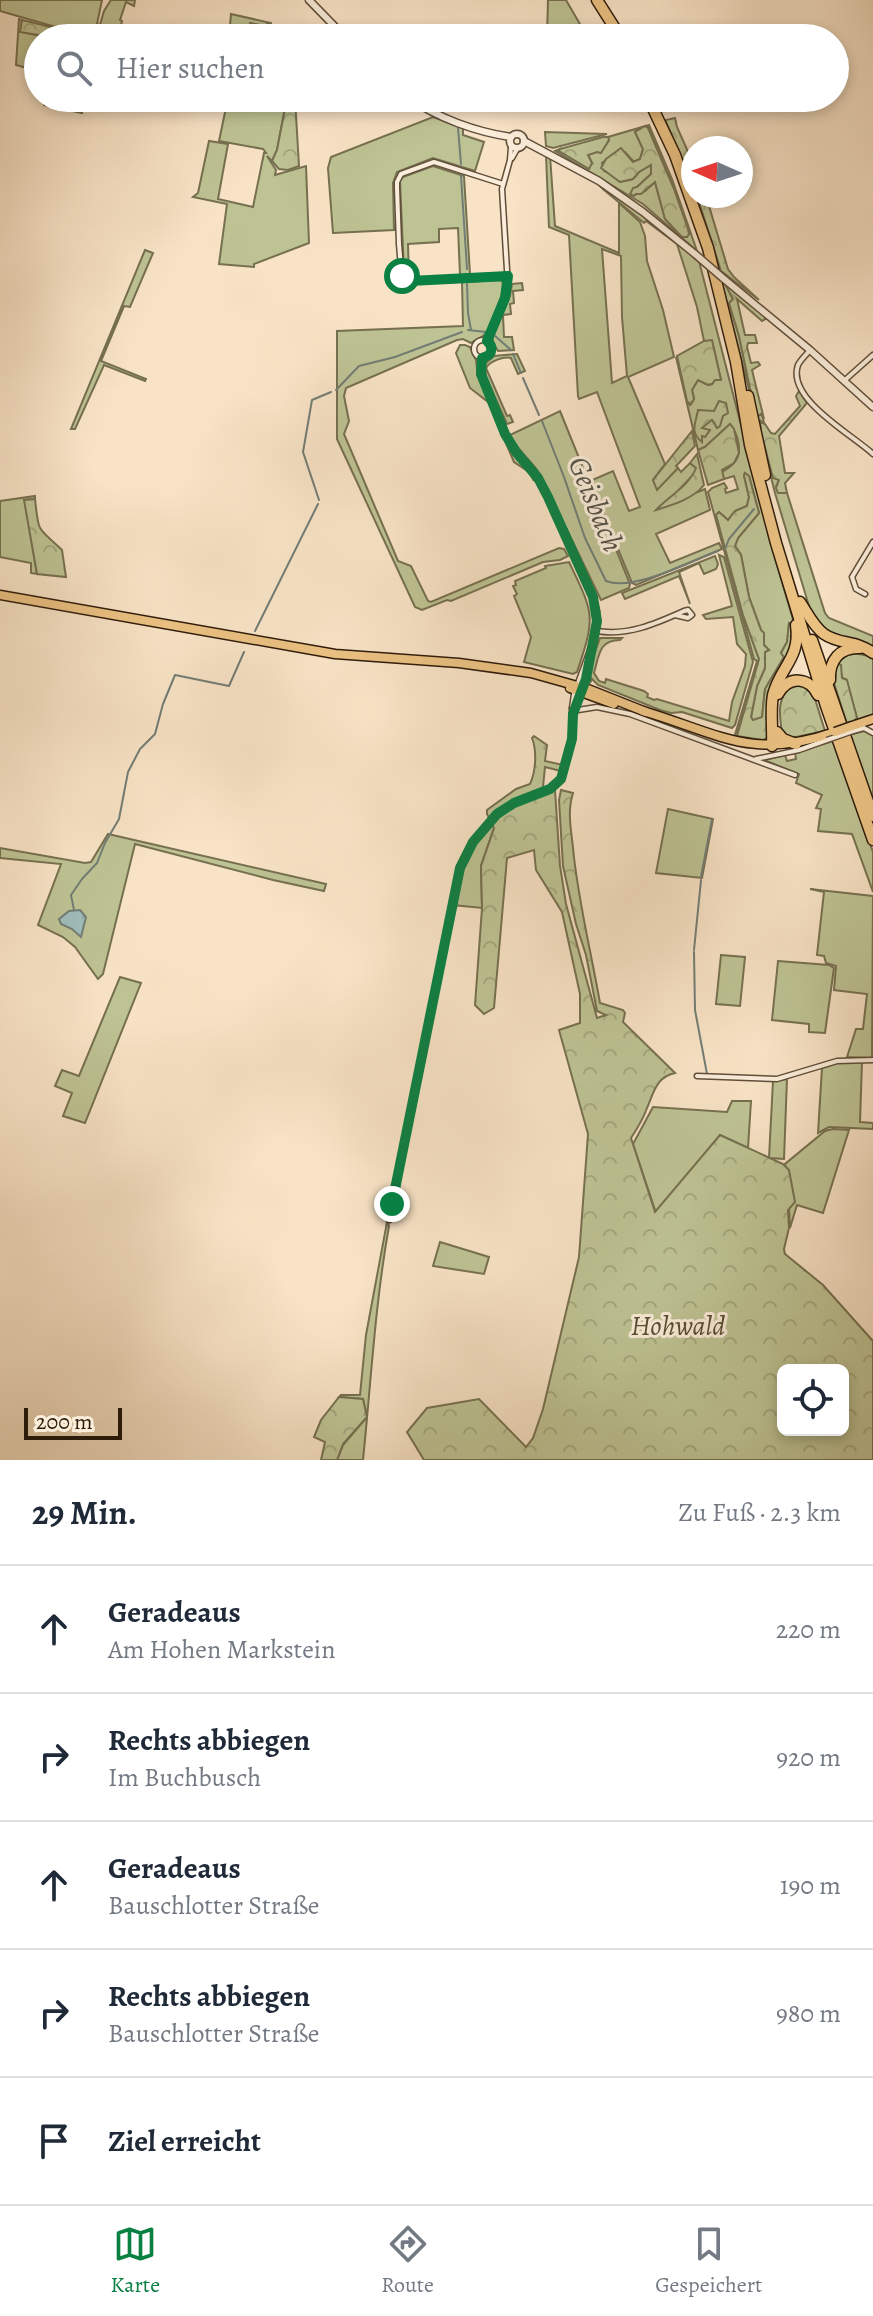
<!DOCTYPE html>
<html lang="de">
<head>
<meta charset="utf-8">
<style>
  :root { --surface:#fff; --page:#f2f2f3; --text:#1f2937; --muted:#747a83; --line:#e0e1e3; --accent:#0b8043 }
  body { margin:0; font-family:Alegreya,serif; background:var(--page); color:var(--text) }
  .controls { position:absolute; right:24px; bottom:24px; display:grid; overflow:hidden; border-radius:12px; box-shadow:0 4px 12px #0003 }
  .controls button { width:72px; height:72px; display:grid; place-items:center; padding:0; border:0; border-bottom:2px solid var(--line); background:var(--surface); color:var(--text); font:40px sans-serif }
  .compass { position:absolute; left:681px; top:136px; width:72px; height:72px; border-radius:50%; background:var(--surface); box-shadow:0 4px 12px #0003; rotate:273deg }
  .scale { position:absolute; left:24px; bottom:20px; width:98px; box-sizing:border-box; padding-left:8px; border:4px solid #2e1c0b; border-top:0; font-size:22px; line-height:28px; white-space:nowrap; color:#2e1c0b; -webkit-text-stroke:6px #faedda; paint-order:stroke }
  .stop { position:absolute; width:24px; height:24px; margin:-18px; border:6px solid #0b8043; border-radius:50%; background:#fff }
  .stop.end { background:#0b8043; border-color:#fff; box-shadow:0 2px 8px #0008 }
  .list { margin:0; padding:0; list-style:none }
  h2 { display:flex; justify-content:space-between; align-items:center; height:104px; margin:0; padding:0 32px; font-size:34px }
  h2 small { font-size:26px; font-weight:400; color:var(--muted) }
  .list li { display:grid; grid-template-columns:52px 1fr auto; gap:24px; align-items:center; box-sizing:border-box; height:128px; padding:0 32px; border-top:2px solid var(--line) }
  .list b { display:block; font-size:30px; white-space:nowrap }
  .list p { margin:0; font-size:26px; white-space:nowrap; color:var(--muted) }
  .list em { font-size:26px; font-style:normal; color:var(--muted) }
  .icon { flex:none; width:44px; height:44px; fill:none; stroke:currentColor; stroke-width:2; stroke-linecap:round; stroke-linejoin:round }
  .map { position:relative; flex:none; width:873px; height:1460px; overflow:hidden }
  .search { position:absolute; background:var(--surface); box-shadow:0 4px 12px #0003; left:24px; right:24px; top:24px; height:88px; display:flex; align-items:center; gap:20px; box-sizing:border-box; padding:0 28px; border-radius:44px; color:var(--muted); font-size:30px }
  .sheet { height:744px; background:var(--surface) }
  nav { display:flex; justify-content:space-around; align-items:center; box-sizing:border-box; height:112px; border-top:2px solid var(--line); background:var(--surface); font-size:22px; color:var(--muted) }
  nav a { display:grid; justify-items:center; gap:4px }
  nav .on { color:var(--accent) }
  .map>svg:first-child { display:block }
  .green { fill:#bec394; stroke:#767050; stroke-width:2; fill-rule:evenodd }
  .forest { fill:url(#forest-crowns); stroke:#767050; stroke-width:2; fill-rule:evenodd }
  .water { fill:url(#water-ripples); stroke:#727d75; stroke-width:2 }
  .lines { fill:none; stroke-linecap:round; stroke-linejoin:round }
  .stream { stroke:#727d75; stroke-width:2 }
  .minor-casing { stroke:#604e3a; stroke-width:7 }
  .tertiary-casing { stroke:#604e3a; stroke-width:9 }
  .primary-casing { stroke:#2e1c0b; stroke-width:11 }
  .motorway-casing { stroke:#2e1c0b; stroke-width:13 }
  .minor { stroke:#faedda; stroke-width:4 }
  .tertiary { stroke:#faedda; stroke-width:6 }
  .primary { stroke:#ecc283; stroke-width:8 }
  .motorway { stroke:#ecc283; stroke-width:10 }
  .minor-bridge-casing { stroke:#604e3a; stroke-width:7; stroke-linecap:butt }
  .tertiary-bridge-casing { stroke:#604e3a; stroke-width:9; stroke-linecap:butt }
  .primary-bridge-casing { stroke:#2e1c0b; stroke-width:11; stroke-linecap:butt }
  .minor-bridge { stroke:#faedda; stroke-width:4 }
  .tertiary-bridge { stroke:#faedda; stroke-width:6 }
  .primary-bridge { stroke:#ecc283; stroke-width:8 }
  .route { stroke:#0b8043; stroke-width:10 }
  .labels { text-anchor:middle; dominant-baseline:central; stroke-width:6; stroke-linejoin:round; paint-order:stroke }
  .park-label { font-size:28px; font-style:italic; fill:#594e34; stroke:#faedda }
  .water-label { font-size:30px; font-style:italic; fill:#565449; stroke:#faedda }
</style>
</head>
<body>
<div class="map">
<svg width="873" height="1460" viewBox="0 0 873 1460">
  <defs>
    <pattern id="forest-crowns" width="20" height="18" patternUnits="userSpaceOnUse" patternTransform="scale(2)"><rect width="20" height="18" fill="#bec394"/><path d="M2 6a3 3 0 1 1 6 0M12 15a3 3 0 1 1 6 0" fill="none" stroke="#a4a77e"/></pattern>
    <pattern id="water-ripples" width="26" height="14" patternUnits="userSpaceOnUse" patternTransform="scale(2)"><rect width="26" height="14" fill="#9fbdbb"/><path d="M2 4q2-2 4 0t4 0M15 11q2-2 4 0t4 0" fill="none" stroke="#89a29f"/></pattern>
  </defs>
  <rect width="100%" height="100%" fill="#f8e3c6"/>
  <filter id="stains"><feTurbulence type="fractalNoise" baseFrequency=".0025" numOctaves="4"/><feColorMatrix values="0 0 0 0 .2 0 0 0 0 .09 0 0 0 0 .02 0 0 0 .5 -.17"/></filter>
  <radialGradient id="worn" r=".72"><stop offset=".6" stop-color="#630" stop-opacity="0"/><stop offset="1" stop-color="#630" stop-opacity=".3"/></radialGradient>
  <g class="green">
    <path d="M0,0H102L97,24L100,25L104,11L111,0H135L134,6L126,2L120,20L122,21L119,35H116L115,38H56L59,28L0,11Z"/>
    <path d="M548,0H566L588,38H547Z"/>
    <path d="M231,14L271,23V24L267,23L266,26L250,23L249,38H229Z"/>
    <path d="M19,19L22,20L21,32L52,38H38V71L16,65Z"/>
    <path d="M44,98H85L82,113L44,105Z"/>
    <path d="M228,98H287L277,150L272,161L267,156L276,170L275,175L306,166L309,243L254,264V267L219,264L227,204L193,197L198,193L209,141L228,144L218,199L253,207L264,153H266L263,149L219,141Z"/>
    <path d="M433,117L463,127V135L484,142L475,171L433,158L397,172L393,183L394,230L333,233L328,168L331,157Z"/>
    <path d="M649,125L672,179L697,251L643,204L555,151L560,149L559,151L592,163L588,155L602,150L609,140L608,137ZM645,126L648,127L674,189L688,229L689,234L682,237L665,219L655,182L645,191L636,194L637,187L652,173L651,165L639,172L633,179L620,182L609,173L604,171L602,163L614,154L625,152L634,162L640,159L643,149L635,132Z"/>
    <path d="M545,132L607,134L553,148L546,146Z"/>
    <path d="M546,155L550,156L555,226L619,253V203L640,222L645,236L647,261L663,310L674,357L628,377L665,464L653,480L657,489L678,468L681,472L690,463L696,468L695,473L672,497L698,492L705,489L710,510L656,534L670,563L719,543L722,549L636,585L632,583L590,481L613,471L629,511L640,507L597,392L579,399L578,396L569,235L549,227ZM602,249L621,256L622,317L627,376L612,383Z"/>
    <path d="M433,166L464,176L470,274L460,275L458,228L439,229V242L408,244L409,278L404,272L400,181L403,177Z"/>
    <path d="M601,184L655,223L699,261L775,558L796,630L793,652L772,694L770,736L766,742L740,739L741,738L763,740L768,737L770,692L792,652V627L791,624L789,623L787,642L781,653L784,657L765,689L762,718L753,721L751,717L757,686L765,668V652L769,650L764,645V634L761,630L749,597L741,555L735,546L738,538L759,513L749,476L745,473L744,476L749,497L747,506L735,511L728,520L719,512L716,515L743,615L759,659L737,733L739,738H734L757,661L754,659L708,492L712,488L724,483L727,488L725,489L726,493L738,489L734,476L724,479L721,473C725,470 729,468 733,464C744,453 738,434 730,424L705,447L698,450L676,357L687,403L691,404L694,399L692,390L698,380L708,385L712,384L715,380H721L712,341H704L697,307L677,244L646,221L644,223L604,190L600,186Z"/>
    <path d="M145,250L153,253L130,307L124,306L101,361L146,379L145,381L104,365L75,429H71Z"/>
    <path d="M721,279L725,283L733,299V301L729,303L739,336L755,412L758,416L762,414L764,423L761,421V433L773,478H778L779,480L776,486L778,493H787L825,613L829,618L873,636V649L828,634L812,616L775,493Z"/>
    <path d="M502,280C506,292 492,328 483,336C479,339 475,340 471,343L463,339L457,340L346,388L344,396L349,421L344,434L398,561L411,566L428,601L431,602L559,548L564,549L568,556L560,560L543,562L451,601L447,600L422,610L415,607L337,439V331L463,326L462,282Z"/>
    <path d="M522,283L523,290L513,291L514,303L510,304L511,314L503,315L504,337H512L514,350L498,351L493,343V337L510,296L512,284Z"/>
    <path d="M460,345H465L470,347L476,360L478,377L509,447L533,475L534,481L529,472L514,462L491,408L488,402L470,388L456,353Z"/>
    <path d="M517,354L525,371L518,374L511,358C504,356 490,361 486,368L507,416L510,415L513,422L507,424L486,377L485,364L494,356Z"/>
    <path d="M560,411L630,584L629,588L601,600L541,476C532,460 517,451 510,435Z"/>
    <path d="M35,496V499L25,500L37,574L31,573V563L0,557V501Z"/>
    <path d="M719,555L724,557L753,662L735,725L732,728L682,712L671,713L660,710L598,685L592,679L591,681L589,669L600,638H622L620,640C599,640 599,655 594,673L599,681L605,683L606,679L644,691L648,694L647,697L654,700L657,699L729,721L732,702L745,666L746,654L737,644L733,617L706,619L703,615L732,606Z"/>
    <path d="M715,556L718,564L716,569L704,574L699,563L679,572L690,604L679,576L625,599L622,593Z"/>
    <path d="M569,562C594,614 596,616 577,672L573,674L524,662L531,637L514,596L517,594L513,586L516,585L515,581L546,568L545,566Z"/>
    <path d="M845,651L873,657V716L853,722L857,718L846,679L842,678L839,663L846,724L831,673Z"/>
    <path d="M864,731L873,736V802L849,735Z"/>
    <path d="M833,741L873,852V892L852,834L818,831L821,809L816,808L822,795L796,783L799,774L764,760L785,755L787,761L796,759L795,753Z"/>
    <path d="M668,809L713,819L702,878L656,873Z"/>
    <path d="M491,822L494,828L481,866L482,908L453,905C461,868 467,851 491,822Z"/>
    <path d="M108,834L326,884L324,891L273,880L135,844L103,974L98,979L75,947L63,937L38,925L61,864L0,858V848L85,863L91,862Z"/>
    <path d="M810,889L873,896L872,1058L847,1057L856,1029H863L867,994L834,990L836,966L826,963L824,956L817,955L824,892Z"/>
    <path d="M721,955L745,957L740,1006L716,1004Z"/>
    <path d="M778,961L829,965L834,968L825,1033L809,1032V1024L772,1020Z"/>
    <path d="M120,977L141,983L85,1123L63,1116L72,1093L55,1086L62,1070L79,1076Z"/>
    <path d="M841,1062H862L860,1122L873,1123V1129L829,1127L818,1133L822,1068Z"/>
    <path d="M787,1079L784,1159L769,1158L773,1081Z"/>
    <path d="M732,1101H751L748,1148L720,1135L656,1213L633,1144L653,1107L727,1112Z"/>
    <path d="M833,1129L849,1130L823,1213L797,1205L790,1228L789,1208L792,1204L785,1164L825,1131Z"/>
    <path d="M387,1222L389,1226C375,1304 371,1382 363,1460H337L343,1445L367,1417L363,1399L339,1397L341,1395H360L366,1335Z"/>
    <path d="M440,1242L489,1257L484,1274L433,1266Z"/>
  </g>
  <g class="forest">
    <path d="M22,20L59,29L56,38L20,32Z"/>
    <path d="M287,98H295L299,166L288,170L279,169L272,161L277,150Z"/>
    <path d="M675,118L677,127L693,163V183L666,122V120Z"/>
    <path d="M645,126L648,128L674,189L688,229L689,234L687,237H682L665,219L655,182L641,194H636L634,196L630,194L633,188L637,187L651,174V165L639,172L633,179L620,182L601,168L606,159L621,148L633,162L640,159L643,149L635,132Z"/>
    <path d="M603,137H608L609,140L601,153L597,152L588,155L592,163L589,169L559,151L560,149Z"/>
    <path d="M697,196H706L728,269L734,277L759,300L721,271Z"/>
    <path d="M725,284L763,313L767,318L762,321L737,299L745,335H755L757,343H748L747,347L751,363L758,362L760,365L752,370L764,419L761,414L758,416L755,412L739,336L729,303L733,299Z"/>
    <path d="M712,340L721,380H715L712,384L708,385L698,380L692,390L694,399L690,405L687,401L677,356L704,341Z"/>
    <path d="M799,391L807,403L779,436L785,473H794L785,483L787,493H778L776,488L779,480L773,478L761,433L760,422L765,424L771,433L775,434L800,406L796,396Z"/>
    <path d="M719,401L726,403L728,413L723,416L720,426L717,428L712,420L702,428L710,430L705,437L702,436V442C689,432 696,423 698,410L714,411Z"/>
    <path d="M730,424L734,429L739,453L734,463L722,470L724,479L708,485L698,450L705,447Z"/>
    <path d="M692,431L695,446L676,466L678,468L657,490L653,480Z"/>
    <path d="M697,454L704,485C693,499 672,505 656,510C669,496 689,486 696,468L690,463Z"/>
    <path d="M745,473L749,476L759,513L738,538L735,546L741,555L749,597L761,630L764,633V645L769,650L765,652V668L757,686L751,717L753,720L762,717L765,689L784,657L781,653L787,642L789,623H791L792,642L768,737L763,740L737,736L759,659L743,615L716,515L719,512L728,520L735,511L747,506L749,497L744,475Z"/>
    <path d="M35,499C39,535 37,526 62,550L66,577L37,574L24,500Z"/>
    <path d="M836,663L841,665L842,678L847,680L857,718L853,722L847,724L833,680Z"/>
    <path d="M791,684L806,685L815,699L825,731L791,738L782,733C779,713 777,700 791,684Z"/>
    <path d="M534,736L547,745L545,761L563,765L561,771L545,767L543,787L555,790L560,866L566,904L597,1018L606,1015L597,1011L586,955L576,924L563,866L559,800L561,790L573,793C567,812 571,828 573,848C578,901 591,951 600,1003L623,1010L625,1013L623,1022L675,1073C656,1077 654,1092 647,1108C643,1119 637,1129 631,1138L655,1212L720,1135L783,1164L789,1170L795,1202L788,1210L789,1228L784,1249L785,1254L823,1285L873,1341V1460H424L407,1432L427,1408L479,1399L526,1447L533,1438L543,1409L579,1257L588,1134L559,1030L580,1023V994L562,912L536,870L534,850L507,858L494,1008L484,1014L475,1005L482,908L481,866L494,828L487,814V810L516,789L530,784C536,771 537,751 532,738ZM783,1370H843V1430H783Z"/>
    <path d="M339,1397L363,1399L367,1417L343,1444L337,1460H321L325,1442L314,1437L321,1420Z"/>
  </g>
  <path class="water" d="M80,910L86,917L81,937L72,929L61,924L59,919L69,911Z"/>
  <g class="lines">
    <g class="stream">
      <path d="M458,128L461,164"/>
      <path d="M461,176L467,269"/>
      <path d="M467,283L468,313L471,330"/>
      <path d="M468,330L486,332"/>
      <path d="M494,335L511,350"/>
      <path d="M513,354L521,373"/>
      <path d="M523,378L539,415"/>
      <path d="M336,390L359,366L395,357L462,332"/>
      <path d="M542,421L564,477L585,538L606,581C633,592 691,561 718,551"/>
      <path d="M319,500L303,452L312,400L331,392"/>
      <path d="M725,549L729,539L754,509"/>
      <path d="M255,631L318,504"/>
      <path d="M701,877L712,819"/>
      <path d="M74,910L71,895L82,879L97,863L105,843L119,819L128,772L140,749L155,734L163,704L175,675L229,686L244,652"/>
      <path d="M694,950L701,880"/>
      <path d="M694,952L695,1010L707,1074"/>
    </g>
    <defs>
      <g id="minor">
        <path d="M512,158L517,149"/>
        <path d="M503,184L434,162L401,174L397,182V188L399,244L401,268L405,279L410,281L508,276"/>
        <circle cx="483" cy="349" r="9"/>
        <path d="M487,341L508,286L502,189L510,160L511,147"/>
        <path d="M810,350C806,355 801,359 798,365C786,399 853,435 873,454"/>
        <path d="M845,380L873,355"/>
        <path d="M865,594L856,589L852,577L873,542"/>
        <path d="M597,631C628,636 655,624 684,611L688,610L692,615L688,618L675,615"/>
        <path d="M583,685L591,655"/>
        <path d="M572,708L578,710L597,707L630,714L795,775"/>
        <path d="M574,712L580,693"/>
        <path d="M853,731L864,728L873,733"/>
        <path d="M756,759L799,750L827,740"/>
        <path d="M697,1076L777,1079L837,1061L873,1060"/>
        <path d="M389,1220L460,868L473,842L497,814L514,803L553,787L561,779L572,739V708L574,694L597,631V611L593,597L542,485L509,443L481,374L482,358"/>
      </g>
      <g id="tertiary">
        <path d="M309,0L346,38"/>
        <path d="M409,98C438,118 476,132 511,137"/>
        <circle cx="517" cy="141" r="7"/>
        <path d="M524,141L599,181L643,212L695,254"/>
        <path d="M724,279L810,350L873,407"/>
      </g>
      <g id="primary">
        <path d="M0,595L335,654L459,663L531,673L588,689L646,712"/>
        <path d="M570,688L614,704"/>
        <path d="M643,711C720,734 752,761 835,732"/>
        <path d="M852,726L873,719"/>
      </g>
      <g id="motorway">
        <path d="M597,0L621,38"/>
        <path d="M648,98L675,155L708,248L736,362L750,445L776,543L826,706L873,840"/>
        <path d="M748,396L765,475"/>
        <path d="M800,602C807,612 813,626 824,634C840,645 856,640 873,653"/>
        <path d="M812,640L873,816"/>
        <path d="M830,680C829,660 840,647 860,648"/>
        <path d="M778,694C789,675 809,677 818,695"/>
        <path d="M777,732L783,739L796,744"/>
        <path d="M772,746C773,729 770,711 773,695C780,667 801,658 796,625"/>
      </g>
    </defs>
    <use href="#minor" class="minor-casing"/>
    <use href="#tertiary" class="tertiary-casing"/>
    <use href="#primary" class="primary-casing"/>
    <use href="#motorway" class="motorway-casing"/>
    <use href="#minor" class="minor"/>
    <use href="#tertiary" class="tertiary"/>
    <use href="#primary" class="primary"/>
    <use href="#motorway" class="motorway"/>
    <defs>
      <path id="minor-bridge" d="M827,740L853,731"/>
      <path id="tertiary-bridge" d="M695,254L724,279"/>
      <path id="primary-bridge" d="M835,732L852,726"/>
    </defs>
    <use href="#minor-bridge" class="minor-bridge-casing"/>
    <use href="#tertiary-bridge" class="tertiary-bridge-casing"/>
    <use href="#primary-bridge" class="primary-bridge-casing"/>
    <use href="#minor-bridge" class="minor-bridge"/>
    <use href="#tertiary-bridge" class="tertiary-bridge"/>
    <use href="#primary-bridge" class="primary-bridge"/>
  </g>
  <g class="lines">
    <path class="route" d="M392,1204L460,868L473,842L497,814L514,803L550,789L561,779L572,739L573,714L586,679L597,621L593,597L548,497L538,478L516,452L505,434L481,374L482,358L489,355C493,350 492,345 487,341L505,298L508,276L410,281L402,276"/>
  </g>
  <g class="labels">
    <g class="park-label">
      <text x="678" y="1326">Hohwald</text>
    </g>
    <g class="water-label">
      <text transform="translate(596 504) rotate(68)">Geisbach</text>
    </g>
  </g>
  <rect width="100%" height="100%" filter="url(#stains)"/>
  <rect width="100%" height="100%" fill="url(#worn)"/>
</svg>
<div class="controls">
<button><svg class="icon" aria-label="locate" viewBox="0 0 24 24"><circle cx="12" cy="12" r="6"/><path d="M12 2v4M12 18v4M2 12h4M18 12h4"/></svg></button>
</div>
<svg class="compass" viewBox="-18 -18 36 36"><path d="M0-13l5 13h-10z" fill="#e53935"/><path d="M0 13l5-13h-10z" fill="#747a83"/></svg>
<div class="scale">200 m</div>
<div class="stop" style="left:402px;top:276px"></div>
<div class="stop end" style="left:392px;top:1204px"></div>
<div class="search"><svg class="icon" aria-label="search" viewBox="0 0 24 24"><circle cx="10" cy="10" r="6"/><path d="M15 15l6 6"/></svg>Hier suchen</div>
</div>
<section class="sheet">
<h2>29 Min.<small>Zu Fuß · 2.3 km</small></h2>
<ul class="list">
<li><svg class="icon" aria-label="ahead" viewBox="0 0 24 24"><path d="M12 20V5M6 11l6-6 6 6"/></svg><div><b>Geradeaus</b><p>Am Hohen Markstein</p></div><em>220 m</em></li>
<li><svg class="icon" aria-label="right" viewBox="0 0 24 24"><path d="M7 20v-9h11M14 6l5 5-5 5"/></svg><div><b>Rechts abbiegen</b><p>Im Buchbusch</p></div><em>920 m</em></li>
<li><svg class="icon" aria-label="ahead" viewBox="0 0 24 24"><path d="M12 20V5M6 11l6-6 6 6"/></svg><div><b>Geradeaus</b><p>Bauschlotter Straße</p></div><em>190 m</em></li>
<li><svg class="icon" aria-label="right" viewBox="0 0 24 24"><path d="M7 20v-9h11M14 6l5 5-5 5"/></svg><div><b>Rechts abbiegen</b><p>Bauschlotter Straße</p></div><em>980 m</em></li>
<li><svg class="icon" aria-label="arrive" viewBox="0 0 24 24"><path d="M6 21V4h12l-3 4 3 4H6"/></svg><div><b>Ziel erreicht</b></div></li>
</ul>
</section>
<nav>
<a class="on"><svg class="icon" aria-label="map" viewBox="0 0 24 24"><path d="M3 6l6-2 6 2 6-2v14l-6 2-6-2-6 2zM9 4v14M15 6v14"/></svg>Karte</a>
<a><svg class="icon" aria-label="directions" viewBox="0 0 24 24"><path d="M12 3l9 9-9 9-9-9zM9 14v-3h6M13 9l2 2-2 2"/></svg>Route</a>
<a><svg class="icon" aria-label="saved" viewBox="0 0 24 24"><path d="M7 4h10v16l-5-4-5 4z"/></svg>Gespeichert</a>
</nav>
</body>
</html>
